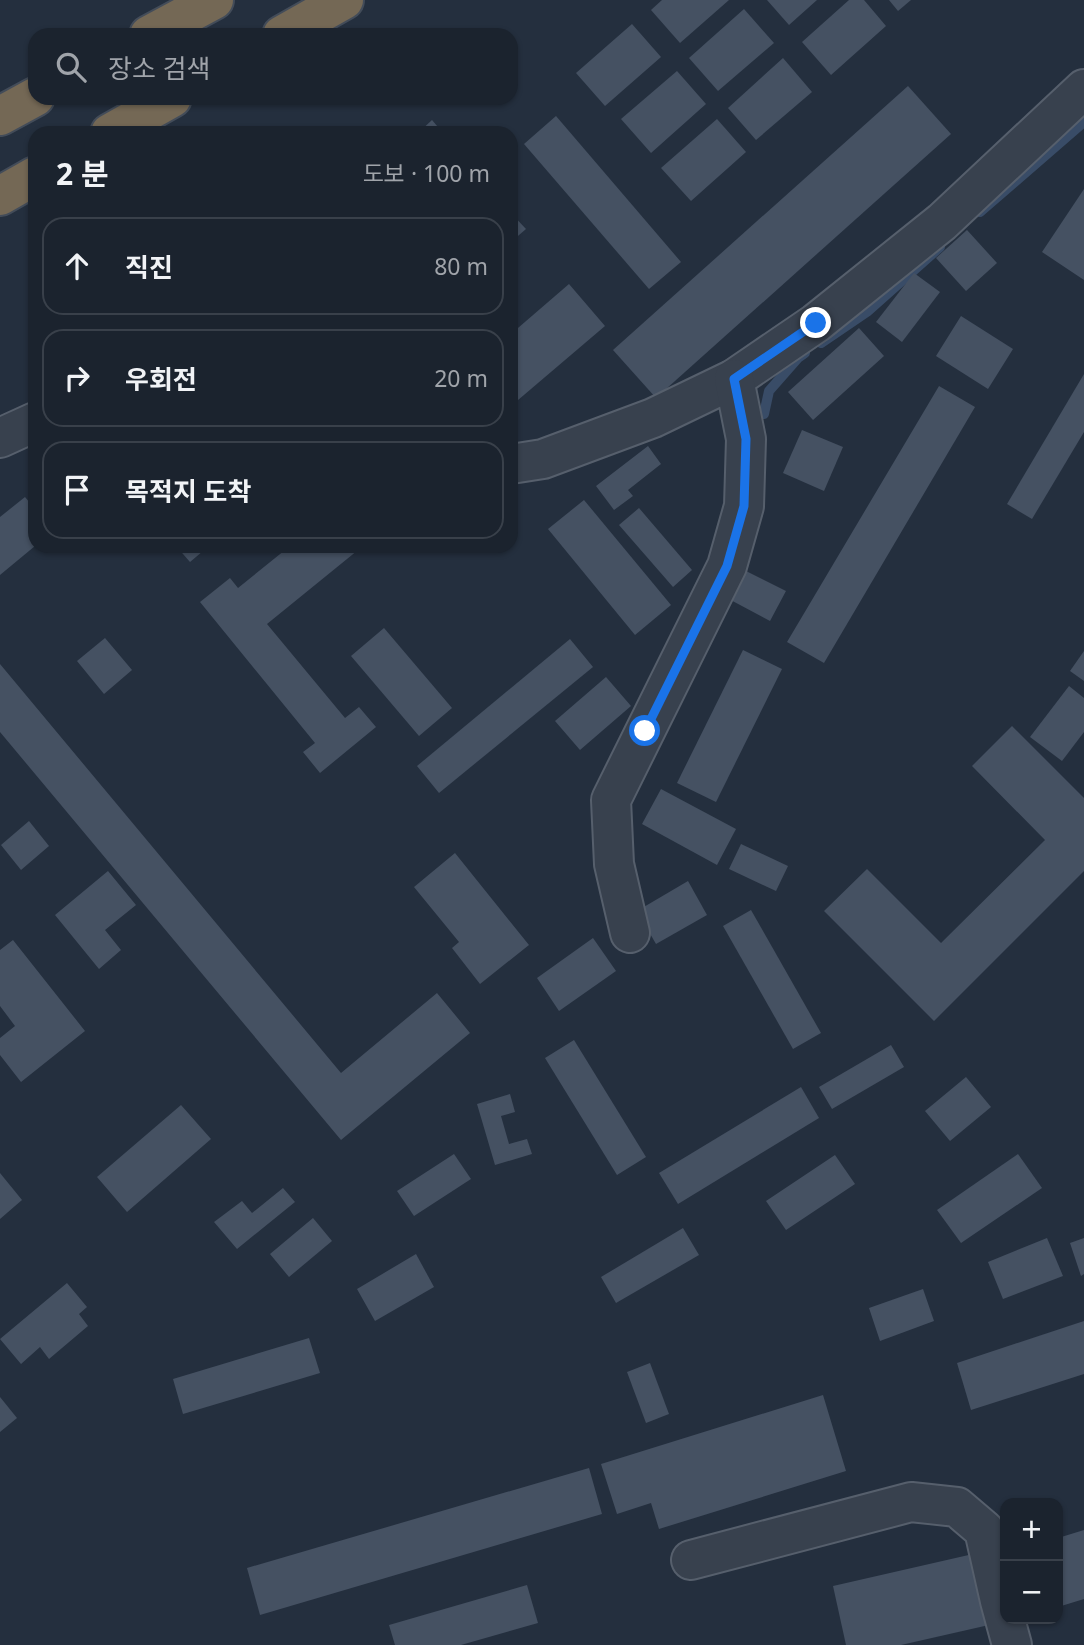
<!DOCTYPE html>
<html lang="ko">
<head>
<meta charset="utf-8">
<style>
  :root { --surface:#1b232e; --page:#282f3a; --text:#f1f3f6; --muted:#a0a4aa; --line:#39404a }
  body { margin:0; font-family:"Noto Sans","Noto Sans KR",sans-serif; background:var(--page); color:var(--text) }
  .controls { position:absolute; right:21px; bottom:21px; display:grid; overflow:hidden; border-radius:14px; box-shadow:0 2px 5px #0004 }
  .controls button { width:63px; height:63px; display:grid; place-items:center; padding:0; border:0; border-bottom:2px solid var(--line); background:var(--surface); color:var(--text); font:35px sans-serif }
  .stop { position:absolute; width:21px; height:21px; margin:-16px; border:5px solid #1a73e8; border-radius:50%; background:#fff }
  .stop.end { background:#1a73e8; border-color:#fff; box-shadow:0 2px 7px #0008 }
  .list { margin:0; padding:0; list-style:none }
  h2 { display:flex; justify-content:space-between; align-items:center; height:91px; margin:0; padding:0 28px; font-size:30px }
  h2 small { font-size:23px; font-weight:400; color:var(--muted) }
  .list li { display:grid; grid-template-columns:46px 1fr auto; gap:21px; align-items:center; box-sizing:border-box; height:98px; margin:0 14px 14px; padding:0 14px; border:2px solid var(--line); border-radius:21px }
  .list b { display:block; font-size:26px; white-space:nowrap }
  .list em { font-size:23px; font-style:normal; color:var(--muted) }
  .icon { flex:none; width:38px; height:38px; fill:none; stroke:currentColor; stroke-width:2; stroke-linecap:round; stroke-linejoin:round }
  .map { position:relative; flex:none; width:1084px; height:1645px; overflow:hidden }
  .search { position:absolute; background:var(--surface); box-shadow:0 2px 5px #0004; left:28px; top:28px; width:490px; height:77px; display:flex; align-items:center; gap:18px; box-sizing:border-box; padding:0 24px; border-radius:21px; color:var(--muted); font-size:26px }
  .panel { position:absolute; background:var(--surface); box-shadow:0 2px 5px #0004; left:28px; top:126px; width:490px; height:427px; border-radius:21px }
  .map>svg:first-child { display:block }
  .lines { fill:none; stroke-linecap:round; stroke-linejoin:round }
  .stream { stroke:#394c67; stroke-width:10 }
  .building { fill:#455162 }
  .minor-casing { stroke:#565f6c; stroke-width:42 }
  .highway-casing { stroke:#434c59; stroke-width:42 }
  .minor { stroke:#38414e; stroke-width:38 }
  .highway { stroke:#746855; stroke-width:38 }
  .route { stroke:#1a73e8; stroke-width:9 }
</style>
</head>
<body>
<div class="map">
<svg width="1084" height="1645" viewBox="0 0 1084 1645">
  <rect width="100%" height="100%" fill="#242f3e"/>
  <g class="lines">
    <g class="stream">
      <path d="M980,212L1084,122"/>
      <path d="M821,343L868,311L940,247"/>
      <path d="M764,414L769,391L798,358L805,353"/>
    </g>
  </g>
  <g class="building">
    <path d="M662,0H729L680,43L651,10Z"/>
    <path d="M767,0H817L789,25Z"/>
    <path d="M849,0H864L886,26L831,75L802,42Z"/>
    <path d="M889,0H911L898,11Z"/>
    <path d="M744,9L774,43L718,91L689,58Z"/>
    <path d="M632,24L661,57L605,106L576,73Z"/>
    <path d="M783,58L812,92L756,140L728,108Z"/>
    <path d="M677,71L706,104L651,153L621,119Z"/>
    <path d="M908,86L951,134L656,398L613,350Z"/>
    <path d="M556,116L681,262L649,289L524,144Z"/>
    <path d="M717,119L746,152L691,201L661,168Z"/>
    <path d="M432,120L443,133H418Z"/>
    <path d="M1084,189V280L1042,252Z"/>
    <path d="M511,213L526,229L511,242Z"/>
    <path d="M967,230L997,263L966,291L936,258Z"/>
    <path d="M914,273L940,292L902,342L876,322Z"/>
    <path d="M569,284L605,326L511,406V334Z"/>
    <path d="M961,316L1013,349L988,389L936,356Z"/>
    <path d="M859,328L884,356L813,420L788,392Z"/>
    <path d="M1084,374V432L1032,519L1007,504Z"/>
    <path d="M939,386L975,407L824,663L787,642Z"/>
    <path d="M802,430L843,447L824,491L783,473Z"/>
    <path d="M648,446L661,464L628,490L633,496L614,510L596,486Z"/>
    <path d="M25,497L35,509V546L0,575V517Z"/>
    <path d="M584,500L671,605L635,635L548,529Z"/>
    <path d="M639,508L692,570L673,587L619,525Z"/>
    <path d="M176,546H209L190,562Z"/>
    <path d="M290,546H363L267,624L345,718L359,707L376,727L320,773L303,752L315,743L200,602L230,578L238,588Z"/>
    <path d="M740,568L786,591L770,621L725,597Z"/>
    <path d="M384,628L452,708L419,736L351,656Z"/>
    <path d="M105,638L132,670L104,694L77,661Z"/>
    <path d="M570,639L593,667L439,793L417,766Z"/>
    <path d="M743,650L782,669L716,802L677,783Z"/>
    <path d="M1084,651V681L1070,671Z"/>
    <path d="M0,664L341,1073L437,993L470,1033L341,1140L0,732Z"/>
    <path d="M606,677L631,706L580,750L555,721Z"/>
    <path d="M1069,686L1084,698V732L1062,761L1030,737Z"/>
    <path d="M1012,726L1084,798V871L934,1021L824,911L867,869L941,943L1045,840L972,766Z"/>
    <path d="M661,789L736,829L717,865L642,824Z"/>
    <path d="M29,821L49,846L21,870L1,845Z"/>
    <path d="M741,844L788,866L776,891L729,869Z"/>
    <path d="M455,853L529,945L480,984L452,948L459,942L414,887Z"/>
    <path d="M108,871L136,905L105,930L121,950L99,969L55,915Z"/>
    <path d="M688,881L707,915L656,944L637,911Z"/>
    <path d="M751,910L821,1033L793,1049L723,926Z"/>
    <path d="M593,938L616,971L559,1011L537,978Z"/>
    <path d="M13,940L85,1031L21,1082L0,1055V1038L15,1026L0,1006V950Z"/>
    <path d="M574,1040L646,1157L617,1175L545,1058Z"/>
    <path d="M891,1045L904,1067L832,1109L819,1087Z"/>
    <path d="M966,1077L991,1107L950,1141L925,1111Z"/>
    <path d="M801,1087L819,1118L678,1204L659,1173Z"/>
    <path d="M510,1094L515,1112L501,1116L509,1144L527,1139L532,1154L495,1165L477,1104Z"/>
    <path d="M181,1105L211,1139L127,1212L97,1177Z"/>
    <path d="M454,1154L471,1179L414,1216L397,1191Z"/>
    <path d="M1018,1154L1042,1188L961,1243L937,1210Z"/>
    <path d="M835,1155L855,1184L786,1230L766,1201Z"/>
    <path d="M0,1173L22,1200L0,1219Z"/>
    <path d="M283,1188L295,1202L237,1249L214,1222L242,1201L252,1213Z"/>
    <path d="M313,1218L332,1241L289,1277L270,1254Z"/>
    <path d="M683,1228L699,1255L616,1303L601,1277Z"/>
    <path d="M1047,1238L1063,1276L1003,1299L988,1262Z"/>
    <path d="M1084,1238V1274L1081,1276L1070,1243Z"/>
    <path d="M416,1254L434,1287L375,1321L357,1289Z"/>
    <path d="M67,1283L87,1307L79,1314L88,1326L49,1359L40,1347L21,1364L0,1339Z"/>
    <path d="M923,1289L934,1321L880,1341L869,1308Z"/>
    <path d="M1084,1321V1374L971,1410L957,1363Z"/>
    <path d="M309,1338L320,1373L183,1414L173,1379Z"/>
    <path d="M650,1363L669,1414L646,1423L627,1372Z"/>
    <path d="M823,1395L846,1471L659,1529L651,1503L617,1514L601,1464Z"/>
    <path d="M0,1397L17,1418L0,1432Z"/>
    <path d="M589,1468L602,1514L260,1615L247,1568Z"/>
    <path d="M1084,1530V1599L1058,1607V1538Z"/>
    <path d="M973,1554L989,1625L901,1645H846L833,1586Z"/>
    <path d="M527,1585L538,1623L461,1645H395L389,1625Z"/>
  </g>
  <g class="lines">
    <defs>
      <g id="minor">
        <path d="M0,438L35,422"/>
        <path d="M511,464L543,459L653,418L734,379L816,323L942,222L1084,89"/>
        <path d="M630,933L614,864L611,800L727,566L744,506L746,439L734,379"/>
        <path d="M691,1560L911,1502L957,1507L984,1530L1000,1601L1012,1645"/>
      </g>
      <g id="highway">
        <path d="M149,35L214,0"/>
        <path d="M282,35L344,0"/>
        <path d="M0,116L35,97"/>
        <path d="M110,133L172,98"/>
        <path d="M0,196L35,176"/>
      </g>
    </defs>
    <use href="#minor" class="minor-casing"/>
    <use href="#highway" class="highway-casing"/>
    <use href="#minor" class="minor"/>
    <use href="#highway" class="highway"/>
  </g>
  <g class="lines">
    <path class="route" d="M645,731L727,566L744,506L746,439L734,379L816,323"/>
  </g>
</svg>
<div class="controls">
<button>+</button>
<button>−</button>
</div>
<div class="stop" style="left:645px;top:731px"></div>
<div class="stop end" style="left:816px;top:323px"></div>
<div class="search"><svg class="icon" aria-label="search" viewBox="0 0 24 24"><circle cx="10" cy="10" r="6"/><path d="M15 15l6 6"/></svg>장소 검색</div>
<section class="panel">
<h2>2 분<small>도보 · 100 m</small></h2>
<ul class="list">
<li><svg class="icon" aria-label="ahead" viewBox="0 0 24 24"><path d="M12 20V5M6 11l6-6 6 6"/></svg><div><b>직진</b></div><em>80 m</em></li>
<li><svg class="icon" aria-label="right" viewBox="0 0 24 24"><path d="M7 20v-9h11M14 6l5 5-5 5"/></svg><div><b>우회전</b></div><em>20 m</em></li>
<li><svg class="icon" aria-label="arrive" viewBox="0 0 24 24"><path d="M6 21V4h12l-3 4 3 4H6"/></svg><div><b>목적지 도착</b></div></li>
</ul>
</section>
</div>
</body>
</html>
